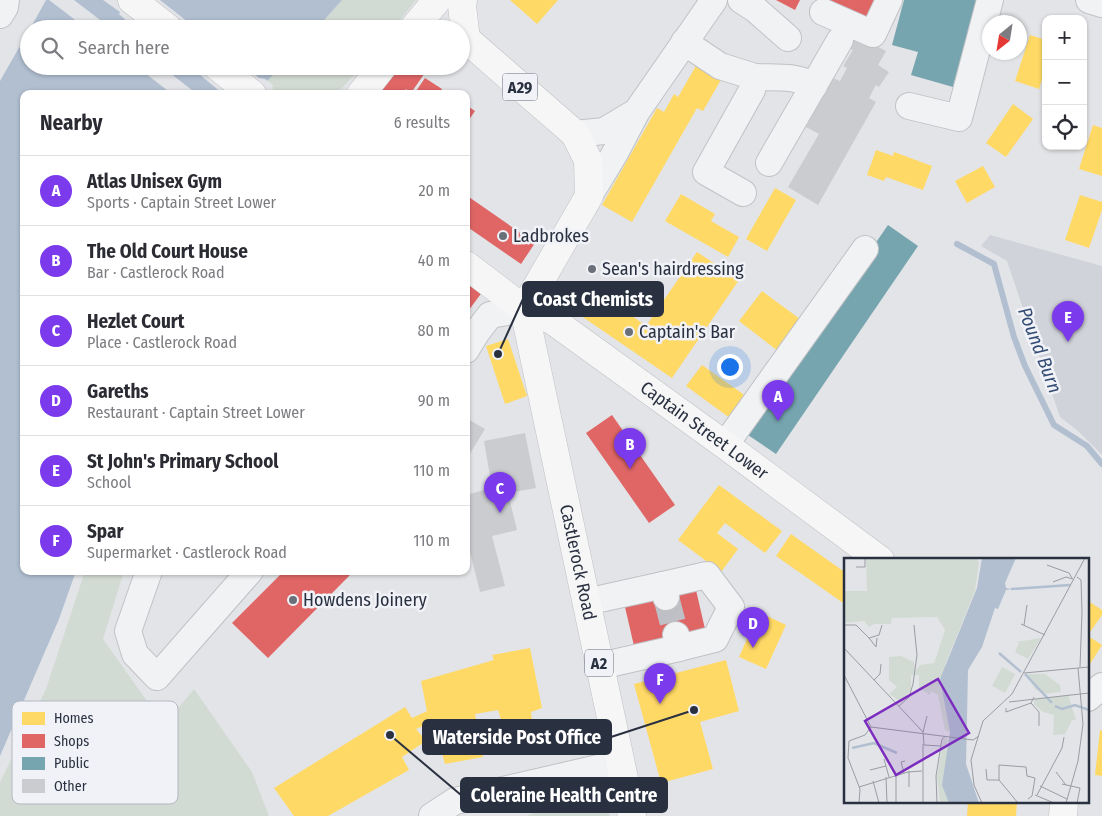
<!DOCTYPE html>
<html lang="en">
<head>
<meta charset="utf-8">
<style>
  :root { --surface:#fff; --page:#f7f7f7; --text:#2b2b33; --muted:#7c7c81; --line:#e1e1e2; --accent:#7c3aed }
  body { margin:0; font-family:"Fira Sans Condensed",sans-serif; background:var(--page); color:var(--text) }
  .controls { position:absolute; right:15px; top:15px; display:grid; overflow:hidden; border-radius:10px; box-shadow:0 1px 4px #0004 }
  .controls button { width:45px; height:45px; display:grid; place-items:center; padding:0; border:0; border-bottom:1px solid var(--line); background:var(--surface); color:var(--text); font:25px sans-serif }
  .compass { position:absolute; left:982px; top:15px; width:45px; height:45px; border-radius:50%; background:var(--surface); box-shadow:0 1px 4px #0004; rotate:210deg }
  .you { position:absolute; left:729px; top:366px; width:18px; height:18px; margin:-12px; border:4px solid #fff; border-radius:50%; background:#1a73e8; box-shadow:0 0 0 8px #1a73e833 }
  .badge { display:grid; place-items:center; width:32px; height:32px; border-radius:50%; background:var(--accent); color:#fff; font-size:16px; font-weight:700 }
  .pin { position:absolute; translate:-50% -41px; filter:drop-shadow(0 1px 2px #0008) }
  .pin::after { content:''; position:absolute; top:26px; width:18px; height:15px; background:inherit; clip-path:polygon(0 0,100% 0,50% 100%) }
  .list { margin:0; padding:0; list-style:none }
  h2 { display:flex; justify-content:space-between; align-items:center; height:65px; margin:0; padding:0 20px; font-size:21px }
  h2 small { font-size:16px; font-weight:400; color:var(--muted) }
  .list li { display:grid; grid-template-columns:32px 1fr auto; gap:15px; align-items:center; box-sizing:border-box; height:70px; padding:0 20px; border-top:1px solid var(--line) }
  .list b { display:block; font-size:19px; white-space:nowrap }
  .list p { margin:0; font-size:16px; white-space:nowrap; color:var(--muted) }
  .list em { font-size:16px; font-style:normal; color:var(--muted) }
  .icon { flex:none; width:28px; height:28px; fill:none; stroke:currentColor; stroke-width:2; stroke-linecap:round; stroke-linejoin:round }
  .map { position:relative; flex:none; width:1102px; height:816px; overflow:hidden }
  .search { position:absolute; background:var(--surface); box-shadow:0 1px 4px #0004; left:20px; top:20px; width:450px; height:55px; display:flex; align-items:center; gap:12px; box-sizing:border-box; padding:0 18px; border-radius:28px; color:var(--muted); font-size:19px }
  .panel { position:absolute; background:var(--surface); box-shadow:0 1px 4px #0004; left:20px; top:90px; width:450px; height:485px; border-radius:10px }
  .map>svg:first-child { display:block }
  .built { fill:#d1d3da }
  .green { fill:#d2dbd3 }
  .water { fill:#b1bfd1 }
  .pier { fill:#e3e4e7 }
  .homes { fill:#ffd966 }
  .shops { fill:#e06666 }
  .public { fill:#76a5af }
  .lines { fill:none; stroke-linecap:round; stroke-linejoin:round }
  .stream { stroke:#b1bfd1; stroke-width:6 }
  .building { fill:#cbcccf }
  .minor-tunnel { stroke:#bec0c6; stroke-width:26; stroke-dasharray:26 13; stroke-linecap:butt }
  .minor-casing { stroke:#c1c2c5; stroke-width:28 }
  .major-casing { stroke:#bfc1c5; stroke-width:29 }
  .minor { stroke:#f1f2f4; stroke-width:26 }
  .major { stroke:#f6f6f6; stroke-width:28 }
  .poi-dot { fill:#6a6f7a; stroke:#f0f2f7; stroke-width:2 }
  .labels { text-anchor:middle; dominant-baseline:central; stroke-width:5; stroke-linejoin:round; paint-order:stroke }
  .shield { fill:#f0f2f7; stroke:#656a77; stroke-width:1 }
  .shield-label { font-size:16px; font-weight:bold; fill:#293040 }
  .poi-label { font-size:18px; fill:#293040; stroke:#f0f2f7; text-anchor:start }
  .street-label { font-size:18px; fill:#293040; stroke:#f0f2f7 }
  .water-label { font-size:19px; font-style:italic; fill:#344c73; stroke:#f0f2f7 }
  .inset-river { fill:none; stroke:#b1bfd1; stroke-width:2.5 }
  .inset-road { fill:none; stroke:#999ca4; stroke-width:1 }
  .view { fill:#7b2cbf; fill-opacity:0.15; stroke:#7b2cbf; stroke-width:2.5 }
  .inset-edge { fill:none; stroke:#293040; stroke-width:2.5 }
  .key { fill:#f0f2f7; stroke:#b4b8c0; stroke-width:1 }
  .key-label { font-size:14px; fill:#293040 }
  .leader { fill:none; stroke:#293040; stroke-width:2 }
  .callout-dot { fill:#293040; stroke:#f0f2f7; stroke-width:2 }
  .callout { fill:#293040; stroke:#293040; stroke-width:2 }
  .callout-label { font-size:19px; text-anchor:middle; font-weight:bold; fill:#fff }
</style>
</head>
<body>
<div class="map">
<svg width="1102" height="816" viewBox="0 0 1102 816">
  <rect width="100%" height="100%" fill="#e3e4e7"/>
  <path class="built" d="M990,235L1102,266V455L1077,430L1060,417L1007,261L981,246Z"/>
  <g class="green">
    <path d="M329,0H416L393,29H307Z"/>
    <path d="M272,66H362L341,89L312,94H280L272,88L273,85L265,79Z"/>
    <path d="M85,571H124L103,639L164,725L194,689L252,772L269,816H0V782L46,689Z"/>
    <path d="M571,798L606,802L610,816H526Z"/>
  </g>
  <g class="water">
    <path d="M46,0H342L316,29H30Z"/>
    <path d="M29,30V66H282L254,94H24V571H76L59,619L0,756V81Z"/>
  </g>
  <g class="pier">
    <path d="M49,0H74L112,29H87Z"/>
    <path d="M103,0H160L197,29H140L129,20L128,22L119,14L120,12Z"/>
    <path d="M136,66H161L197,94H172Z"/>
    <path d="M185,66H244L259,78L265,79L270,83L258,94H223L193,69L191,71Z"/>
  </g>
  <g class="homes">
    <path d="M510,0H558L537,24Z"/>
    <path d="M1030,35L1046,40V67L1039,89L1015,81Z"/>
    <path d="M697,64L722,78L703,111L697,108L632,222L602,205L657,108L664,112L674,94L678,97Z"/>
    <path d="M1013,104L1033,119L1006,157L986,143Z"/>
    <path d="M1093,125L1102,128V176L1079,169Z"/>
    <path d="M876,150L893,156L894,152L932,166L923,190L886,177L884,181L867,175Z"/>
    <path d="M983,166L995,187L967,203L955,181Z"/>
    <path d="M775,188L796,200L767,251L746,239Z"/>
    <path d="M681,194L715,214L711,221L739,237L728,257L665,221Z"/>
    <path d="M1080,195L1102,202V210L1089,248L1065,240Z"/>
    <path d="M697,252L739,280L672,378L568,307L585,282L646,326Z"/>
    <path d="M762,291L804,322L782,354L739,321Z"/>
    <path d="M508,339L527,396L505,404L486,346Z"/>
    <path d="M702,365L750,399L734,421L686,386Z"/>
    <path d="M719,485L782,531L765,553L725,523L717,533L738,549L721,572L678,540Z"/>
    <path d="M791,534L846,573V605L776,556Z"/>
    <path d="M1088,601L1102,610V615L1088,635Z"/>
    <path d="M759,612L786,625L766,669L739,657Z"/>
    <path d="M1088,636L1102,645L1088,667Z"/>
    <path d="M530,648L542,708L531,712L532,720L503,726L498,710L475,714L483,757L445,764L433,722L416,729L426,741L402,757L409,770L328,816H294L274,788L405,707L412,718L427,711L421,681L494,660L492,655Z"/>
    <path d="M726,660L739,711L700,722L713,769L661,783L634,684Z"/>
    <path d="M1100,730L1102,731V776L1095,775Z"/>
    <path d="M968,802H1017L1016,816H967Z"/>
  </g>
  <g class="shops">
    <path d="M776,0H800L795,10Z"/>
    <path d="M824,0H879L866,24Z"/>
    <path d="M398,66L429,67L411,93L406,89L402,94H379Z"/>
    <path d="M425,78L442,89L438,94H414Z"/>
    <path d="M466,105L475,111L466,124Z"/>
    <path d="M466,195L535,243L521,264L466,226Z"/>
    <path d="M466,278L483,291L466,314Z"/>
    <path d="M612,415L675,505L649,523L586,433Z"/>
    <path d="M284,571H346L350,575L268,658L232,623Z"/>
    <path d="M696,590L705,629L634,646L625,607Z"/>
  </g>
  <g class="public">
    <path d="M904,0H977L953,87L911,75L918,52L892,45Z"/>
    <path d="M888,225L918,246L776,454L745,433Z"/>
  </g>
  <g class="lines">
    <path class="stream" d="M957,244L994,264L1014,337L1025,366L1054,425L1087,446L1102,464"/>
  </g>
  <g class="building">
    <path d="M856,35L886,51L878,65L889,72L879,87L876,85L869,98L876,102L818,205L788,187L819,134L806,127L833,78L840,81L847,68L843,66L853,50L848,48Z"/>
    <path d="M466,418L485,429L466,460Z"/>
    <path d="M525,433L536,488L508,493L517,530L492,536L505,586L480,592L466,536V495L492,488L484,441Z"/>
  </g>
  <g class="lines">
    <path class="minor-tunnel" d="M666,597L676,635"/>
    <defs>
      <g id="minor">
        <path d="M741,0L755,9L788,38"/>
        <path d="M1089,0L1102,4"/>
        <path d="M823,12L873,34L889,0"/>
        <path d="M0,15L5,7L6,0"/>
        <path d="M684,42L720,66L755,77L752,90L706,172L743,193"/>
        <path d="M755,77C775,78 796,75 814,86"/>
        <path d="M909,106L959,118L990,0"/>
        <path d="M575,134L604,131L636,112"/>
        <path d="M769,163L840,40"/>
        <path d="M589,196L615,153L637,111L714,0"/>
        <path d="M466,350L477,332L490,315L524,309"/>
        <path d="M725,445L865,249"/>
        <path d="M149,571L128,631L135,654L157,677L250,571"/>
        <path d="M663,585L707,575L731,607L715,639L679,648"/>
        <path d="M586,602L663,585L666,597"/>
        <path d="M600,666L679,648L676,635"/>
        <path d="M1088,698L1102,686"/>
        <path d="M432,816L455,801L620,763"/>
      </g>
      <g id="major">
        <path d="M132,0L169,29"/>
        <path d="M463,0L462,6L466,39"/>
        <path d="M413,29L437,0"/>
        <path d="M461,38L466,39L575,134L588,160L589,196L524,309"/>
        <path d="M217,66L252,94"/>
        <path d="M361,94L383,66"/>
        <path id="s1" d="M466,265L524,309L552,320L725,445L880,560"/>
        <path id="s2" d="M524,309L632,816"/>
        <path d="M1063,816L1064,802"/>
      </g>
    </defs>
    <use href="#minor" class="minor-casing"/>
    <use href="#major" class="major-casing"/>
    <use href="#minor" class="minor"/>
    <use href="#major" class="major"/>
  </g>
  <g class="poi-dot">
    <circle cx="503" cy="236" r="5"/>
    <circle cx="592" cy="269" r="5"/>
    <circle cx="629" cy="332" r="5"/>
    <circle cx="293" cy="600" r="5"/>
  </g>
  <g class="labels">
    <g class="shield">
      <rect x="502.5" y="73.5" width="35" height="27" rx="4"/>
      <rect x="585" y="649.5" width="28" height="27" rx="4"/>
    </g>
    <g class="shield-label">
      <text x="520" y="87">A29</text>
      <text x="599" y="663">A2</text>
    </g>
    <g class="poi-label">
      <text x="513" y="236">Ladbrokes</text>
      <text x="602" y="269">Sean's hairdressing</text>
      <text x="639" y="332">Captain's Bar</text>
      <text x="303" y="600">Howdens Joinery</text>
    </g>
    <g class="street-label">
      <text stroke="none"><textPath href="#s1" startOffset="291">Captain Street Lower</textPath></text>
      <text stroke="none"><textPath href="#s2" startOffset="259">Castlerock Road</textPath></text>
    </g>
    <g class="water-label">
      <text transform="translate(1040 350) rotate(69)">Pound Burn</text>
    </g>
  </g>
  <g transform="translate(844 558)">
    <rect width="245" height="245" fill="#e3e4e7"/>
    <path d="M22,0H132L135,4L131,33L101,107L106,174L101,172L94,137L87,133L86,137L75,130V117H67V132L57,144L45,136L53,129L45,122V99L57,98L70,104L71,113L76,107L90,105L101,72L93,59L48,60L47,66H30L25,69L20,63L0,65V33H23ZM197,80L184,101L171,94L175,85L172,84ZM158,109L171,116L161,135L148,128ZM182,116H201L216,127L217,134L199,136L191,131ZM224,137L232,162H228L221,176L209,177L210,157L199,154L190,146V141ZM103,179L108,245H96L93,219L99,182Z" fill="#d2dbd3"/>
    <path d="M138,0H172L161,25L162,30L168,31L162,32L154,51L151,50L138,89L124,112L122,206L135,245H105L98,227L106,174L96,121L133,30Z" fill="#b1bfd1"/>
    <path class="inset-river" d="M167,31L226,27M155,95L177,114M181,116L208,145M211,148L218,151L231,147L245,152M8,190L30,185L53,195"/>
    <path class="inset-road" d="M203,7L225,15L228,20M12,9H21V0M233,19L237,22L238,54L236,109M209,24L222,19L229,21M245,33V49M177,66L201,77M0,67H12L25,80L35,77L38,67M180,67L183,47M25,80L32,89L33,80M0,90L79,174M180,115L245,109M0,117L27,169L129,182L135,178M30,122L36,116L37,106M165,144L245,135M187,145L195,154V168M55,148L65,139L69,126L73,97L70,67M162,150V154L187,145L190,139M79,174L83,158M79,174L80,187L97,188M79,186V245M40,201L45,219M142,211L143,222H155M26,212L42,208M212,214L222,227M60,215L57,204L61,203M52,217V245M42,219L43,245M29,223L35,245M218,226L236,230L233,245M196,228L223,241M15,229L64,214L78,213M65,229V213M191,237L210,245M193,237L218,190L220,179M15,245L16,231L4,200L5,183L21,177L27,169M93,245L92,218L98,181L102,178M138,245L130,227L127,202L139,163L168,136L241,0M174,245L155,222V207L182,209L183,218L191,220L188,238L184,241M222,245L234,203L239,166L234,110"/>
    <path class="view" d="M94,121L125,175L52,217L21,163Z"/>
    <rect width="245" height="245" class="inset-edge"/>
  </g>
  <rect x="12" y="701" width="166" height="103" rx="8" class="key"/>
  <rect x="22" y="712" width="23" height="13" fill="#ffd966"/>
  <rect x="22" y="734" width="23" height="14" fill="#e06666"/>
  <rect x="22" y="757" width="23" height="13" fill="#76a5af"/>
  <rect x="22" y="779" width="23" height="14" fill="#cbcccf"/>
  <g class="key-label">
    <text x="54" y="723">Homes</text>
    <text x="54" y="746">Shops</text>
    <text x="54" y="768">Public</text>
    <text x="54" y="791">Other</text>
  </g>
  <path class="leader" d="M498 354L523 299M694 710L611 737M390 735L461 795"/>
  <g class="callout-dot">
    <circle cx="498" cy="354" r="5"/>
    <circle cx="694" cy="710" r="5"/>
    <circle cx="390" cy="735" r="5"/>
  </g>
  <g class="callout">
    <rect x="523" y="282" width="140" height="34" rx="5"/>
    <rect x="423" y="720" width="188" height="34" rx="5"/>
    <rect x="461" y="778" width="206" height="34" rx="5"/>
  </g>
  <g class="callout-label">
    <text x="593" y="306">Coast Chemists</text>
    <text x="517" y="744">Waterside Post Office</text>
    <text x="564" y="802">Coleraine Health Centre</text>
  </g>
</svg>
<div class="controls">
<button>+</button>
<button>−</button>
<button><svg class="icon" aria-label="locate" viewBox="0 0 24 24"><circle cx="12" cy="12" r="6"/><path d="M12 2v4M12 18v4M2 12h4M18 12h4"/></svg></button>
</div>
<svg class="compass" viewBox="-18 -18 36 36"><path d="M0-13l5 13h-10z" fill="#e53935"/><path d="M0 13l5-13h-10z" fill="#7c7c81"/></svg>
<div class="you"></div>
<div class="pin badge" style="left:778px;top:421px">A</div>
<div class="pin badge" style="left:630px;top:469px">B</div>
<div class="pin badge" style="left:500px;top:513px">C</div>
<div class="pin badge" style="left:753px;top:648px">D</div>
<div class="pin badge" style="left:1068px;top:342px">E</div>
<div class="pin badge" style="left:660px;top:704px">F</div>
<div class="search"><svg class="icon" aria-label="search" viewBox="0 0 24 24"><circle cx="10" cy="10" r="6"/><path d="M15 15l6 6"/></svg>Search here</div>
<section class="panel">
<h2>Nearby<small>6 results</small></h2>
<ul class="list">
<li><span class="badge">A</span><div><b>Atlas Unisex Gym</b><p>Sports · Captain Street Lower</p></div><em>20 m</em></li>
<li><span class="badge">B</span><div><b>The Old Court House</b><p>Bar · Castlerock Road</p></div><em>40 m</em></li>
<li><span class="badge">C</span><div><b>Hezlet Court</b><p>Place · Castlerock Road</p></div><em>80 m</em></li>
<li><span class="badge">D</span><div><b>Gareths</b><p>Restaurant · Captain Street Lower</p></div><em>90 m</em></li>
<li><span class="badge">E</span><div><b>St John's Primary School</b><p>School</p></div><em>110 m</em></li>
<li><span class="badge">F</span><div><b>Spar</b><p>Supermarket · Castlerock Road</p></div><em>110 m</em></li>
</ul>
</section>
</div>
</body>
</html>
